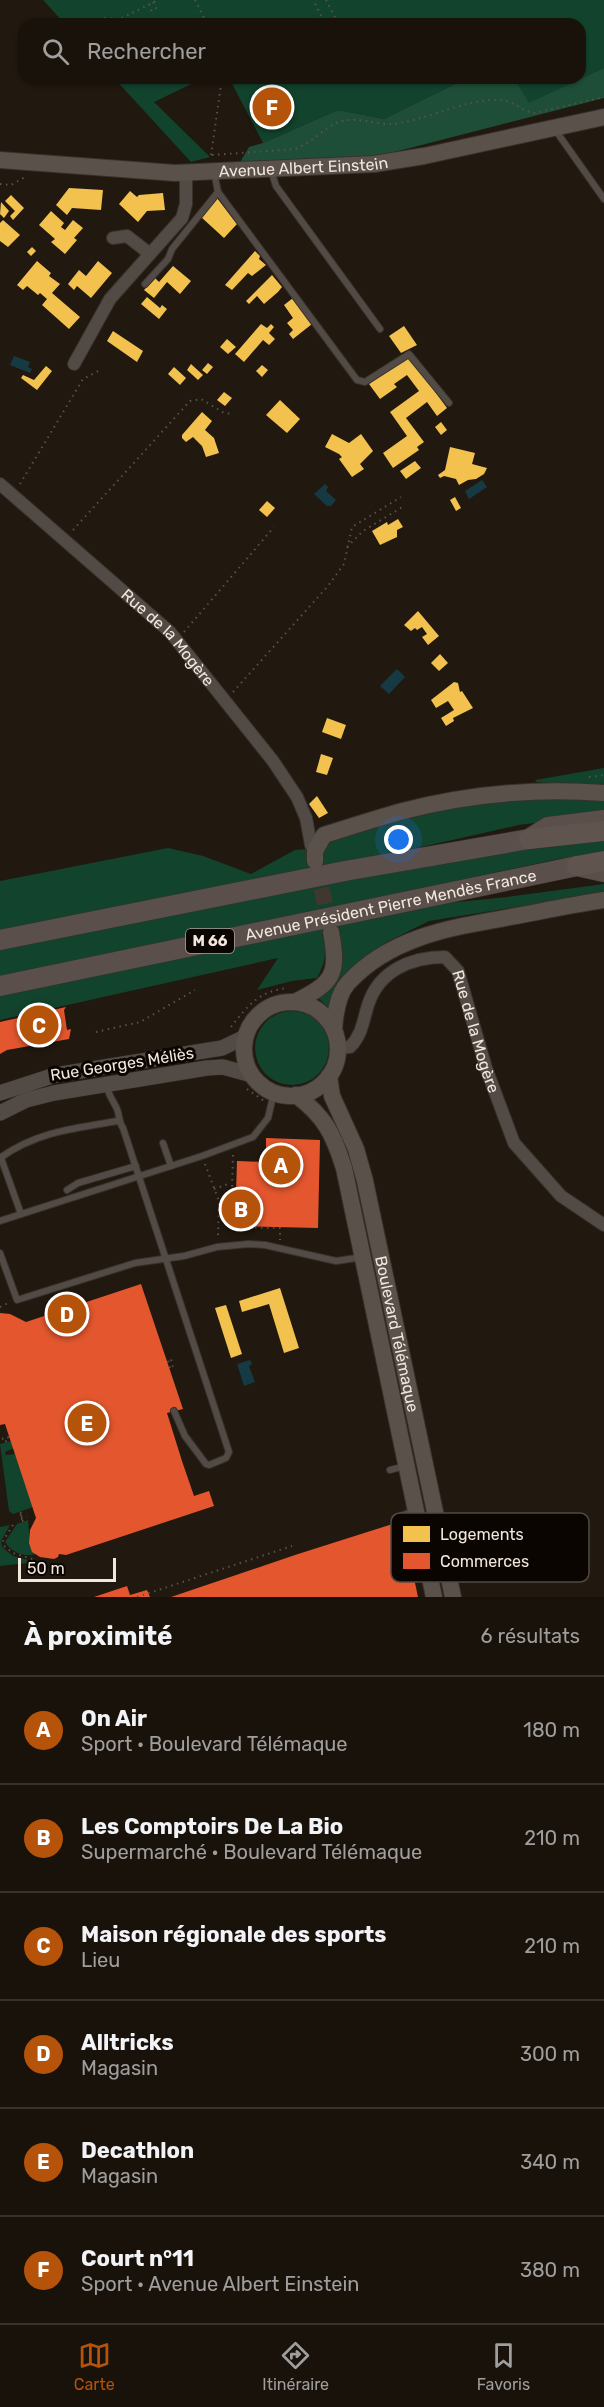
<!DOCTYPE html>
<html lang="fr">
<head>
<meta charset="utf-8">
<style>
  :root { --surface:#19120b; --page:#262019; --text:#f1f3f6; --muted:#9f9e9d; --line:#37322c; --accent:#b45309 }
  body { margin:0; font-family:Rubik,sans-serif; background:var(--page); color:var(--text) }
  .scale { position:absolute; left:18px; bottom:15px; width:98px; box-sizing:border-box; padding-left:6px; border:3px solid #f2e7dd; border-top:0; font-size:16px; line-height:21px; white-space:nowrap; color:#f2e7dd; -webkit-text-stroke:4px #0b0502; paint-order:stroke }
  .you { position:absolute; left:399px; top:840px; width:21px; height:21px; margin:-15px; border:4px solid #fff; border-radius:50%; background:#1a73e8; box-shadow:0 0 0 9px #1a73e833 }
  .badge { display:grid; place-items:center; width:39px; height:39px; border-radius:50%; background:var(--accent); color:#fff; font-size:20px; font-weight:700 }
  .pin { position:absolute; translate:-50% -50%; border:3px solid #fff; box-shadow:0 2px 6px #0006 }
  .list { margin:0; padding:0; list-style:none }
  h2 { display:flex; justify-content:space-between; align-items:center; height:78px; margin:0; padding:0 24px; font-size:26px }
  h2 small { font-size:20px; font-weight:400; color:var(--muted) }
  .list li { display:grid; grid-template-columns:39px 1fr auto; gap:18px; align-items:center; box-sizing:border-box; height:108px; padding:0 24px; border-top:2px solid var(--line) }
  .list b { display:block; font-size:22px; white-space:nowrap }
  .list p { margin:0; font-size:20px; white-space:nowrap; color:var(--muted) }
  .list em { font-size:20px; font-style:normal; color:var(--muted) }
  .icon { flex:none; width:33px; height:33px; fill:none; stroke:currentColor; stroke-width:2; stroke-linecap:round; stroke-linejoin:round }
  .map { position:relative; flex:none; width:604px; height:1597px; overflow:hidden }
  .search { position:absolute; background:var(--surface); box-shadow:0 2px 4px #0004; left:18px; right:18px; top:18px; height:66px; display:flex; align-items:center; gap:15px; box-sizing:border-box; padding:0 21px; border-radius:18px; color:var(--muted); font-size:22px }
  .sheet { height:726px; background:var(--surface) }
  nav { display:flex; justify-content:space-around; align-items:center; box-sizing:border-box; height:84px; border-top:2px solid var(--line); background:var(--surface); font-size:16px; color:var(--muted) }
  nav a { display:grid; justify-items:center; gap:3px }
  nav .on { color:var(--accent) }
  .map>svg:first-child { display:block }
  .green { fill:#12432d }
  .forest { fill:#1f4e38 }
  .water { fill:#163a44 }
  .homes { fill:#f2c14e }
  .shops { fill:#e4572e }
  .lines { fill:none; stroke-linecap:round; stroke-linejoin:round }
  .secondary-tunnel { stroke:#40372e; stroke-width:16; stroke-dasharray:16 8; stroke-linecap:butt }
  .service-casing { stroke:#38312c; stroke-width:8 }
  .minor-casing { stroke:#38312c; stroke-width:14 }
  .tertiary-casing { stroke:#38312c; stroke-width:16 }
  .secondary-casing { stroke:#38312c; stroke-width:18 }
  .primary-casing { stroke:#38312c; stroke-width:21 }
  .trunk-casing { stroke:#38312c; stroke-width:21 }
  .path { stroke:#59534c; stroke-width:2; stroke-dasharray:1.5 4.5; stroke-linecap:butt }
  .service { stroke:#524b45; stroke-width:6 }
  .minor { stroke:#524b45; stroke-width:12 }
  .tertiary { stroke:#524b45; stroke-width:15 }
  .secondary { stroke:#5a514b; stroke-width:16 }
  .primary { stroke:#5a4f4a; stroke-width:20 }
  .trunk { stroke:#60544e; stroke-width:20 }
  .labels { text-anchor:middle; dominant-baseline:central; stroke-width:6; stroke-linejoin:round; paint-order:stroke }
  .shield { fill:#0b0502; stroke:#ada39b; stroke-width:1.5 }
  .shield-label { font-size:15px; font-weight:bold; fill:#f2e7dd }
  .street-label { font-size:16px; fill:#f2e7dd; stroke:#0b0502 }
  .key { fill:#0b0502; stroke:#504944; stroke-width:1.5 }
  .key-label { font-size:16px; fill:#f2e7dd }
</style>
</head>
<body>
<div class="map">
<svg width="604" height="1597" viewBox="0 0 604 1597">
  <rect width="100%" height="100%" fill="#21180f"/>
  <g class="green">
    <path d="M43,0H604V68L529,104L514,78H580V24H65Z"/>
    <path d="M114,78H204L154,102L210,157L191,162Z"/>
    <path d="M229,78H467L384,119L338,110L263,143Z"/>
    <path d="M604,768V787L537,782L535,780Z"/>
    <path d="M501,798H604V814L519,825L368,859L0,932V881L168,848L203,856L251,874L295,850L306,849L310,864L323,862L321,855L330,838L414,812Z"/>
    <path d="M604,841V853L558,859L0,979V946L331,882L551,845Z"/>
    <path d="M604,884V893L429,921L387,942L358,962L338,985L328,1007L318,998L335,932L322,934C327,952 326,962 317,978L292,981L257,990L278,958L0,1020V993L428,905L507,897Z"/>
    <circle cx="292" cy="1048" r="37"/>
    <path d="M11,1441L14,1448L5,1452L6,1455L15,1454L33,1507L13,1514L9,1511L0,1444Z"/>
    <path d="M28,1520L30,1545L35,1554C25,1558 11,1552 5,1542L17,1524Z"/>
    <path d="M10,1525L1,1541L2,1547L13,1556L28,1560V1563L0,1566V1527Z"/>
  </g>
  <path class="forest" d="M604,68V98L375,157L239,164L249,147L263,143L338,110L384,119L467,78H514L529,103Z"/>
  <g class="water">
    <path d="M14,356L30,362L28,367L32,369L30,373L10,365Z"/>
    <path d="M482,480L487,487L469,499L465,491Z"/>
    <path d="M325,484L328,487L326,491L336,500L331,506H327L314,494Z"/>
    <path d="M397,669L405,677L389,694L380,686Z"/>
    <path d="M250,1360L252,1364L249,1366L255,1382L244,1386L237,1364Z"/>
  </g>
  <g class="homes">
    <path d="M69,188L103,190L101,210L72,208L67,215L56,205Z"/>
    <path d="M130,191L137,197L139,195L163,193L165,210L147,211L138,222L119,204Z"/>
    <path d="M11,195L24,208L13,220L10,216L15,211L5,201Z"/>
    <path d="M217,198L237,224L224,238L201,217Z"/>
    <path d="M1,202L9,211L4,218L0,214Z"/>
    <path d="M51,211L64,223L61,227L65,230L73,220L83,228L74,238L77,240L65,254L51,242L55,239L39,225Z"/>
    <path d="M3,220L20,235L8,247L0,241V223Z"/>
    <path d="M32,247L36,251L31,256L27,252Z"/>
    <path d="M255,251L260,256L259,259L266,265L252,276L248,273L232,290L225,285Z"/>
    <path d="M37,261L51,273L49,276L60,284L52,293L80,317L69,329L42,305L47,299L40,293L38,295L27,286L23,290L17,285Z"/>
    <path d="M98,261L112,273L91,298L77,286L74,290L68,284L79,270L86,276Z"/>
    <path d="M173,266L191,281L180,294L167,282L154,298L144,290L155,278L159,282Z"/>
    <path d="M272,275L282,287L278,292L264,304L257,296L249,304L246,301Z"/>
    <path d="M147,297L160,308L162,305L167,309L159,319L141,304Z"/>
    <path d="M293,298L312,324L293,339L289,334L293,330L287,323L293,318L284,305Z"/>
    <path d="M261,324L267,328L271,324L274,327L269,333L275,339L269,345L263,340L244,362L235,354Z"/>
    <path d="M404,326L417,345L401,353L389,336Z"/>
    <path d="M113,331L143,351L137,362L107,341Z"/>
    <path d="M227,339L236,347L228,354L220,347Z"/>
    <path d="M409,356L447,408L437,416L427,402L406,418L424,442L417,447L419,450L393,468L383,453L407,436L390,412L419,391L407,375L394,384L397,387L380,399L369,384Z"/>
    <path d="M208,363L213,367L207,374L202,370Z"/>
    <path d="M191,364L203,375L198,380L187,370Z"/>
    <path d="M262,365L268,370L262,377L256,371Z"/>
    <path d="M46,366L52,371L37,390L21,378L23,375L34,380Z"/>
    <path d="M174,367L186,378L180,385L168,374Z"/>
    <path d="M224,392L232,398L225,406L217,400Z"/>
    <path d="M280,400L300,419L287,433L266,415Z"/>
    <path d="M202,412L212,421L205,430L214,438L219,453L206,457L202,446L193,437L186,442L182,438V435Z"/>
    <path d="M441,422L447,430L441,435L435,427Z"/>
    <path d="M332,434L349,443L361,434L373,451L360,464L364,469L352,477L339,459L342,457L339,454L325,447Z"/>
    <path d="M450,447L475,453L472,464L487,468L484,474L476,479L468,480L459,485L456,479L444,476L440,478L438,475L445,470Z"/>
    <path d="M415,461L421,468L406,479L400,471Z"/>
    <path d="M455,497L461,508L456,511L450,500Z"/>
    <path d="M267,501L275,508L267,517L259,510Z"/>
    <path d="M398,519L403,527L397,530V537L380,545L372,531L387,522L388,525Z"/>
    <path d="M418,611L439,636L428,645L422,637L427,634L422,627L417,630L415,628L411,631L404,625Z"/>
    <path d="M440,654L448,663L439,671L431,663Z"/>
    <path d="M454,682L458,683L460,692L462,691L473,708L453,718L454,721L446,726L441,718L454,710L448,701L436,708L431,700Z"/>
    <path d="M327,718L346,725L341,739L322,732Z"/>
    <path d="M321,754L333,758L327,775L316,772Z"/>
    <path d="M317,796L328,813L319,818L309,804Z"/>
    <path d="M280,1288L299,1348L284,1353L269,1304L242,1312L239,1301Z"/>
    <path d="M226,1305L242,1354L231,1358L215,1308Z"/>
  </g>
  <g class="shops">
    <path d="M66,1007L64,1010L67,1030L71,1029L69,1039L7,1050L0,1054V1022Z"/>
    <path d="M266,1138L320,1140L318,1228L235,1226L237,1161L266,1162Z"/>
    <path d="M141,1284L183,1409L167,1413L182,1461L194,1496L209,1491L214,1506L66,1555L59,1554L58,1557L54,1559L40,1557L32,1552L29,1543L30,1530L36,1518L5,1424L0,1425V1313L10,1314L26,1322Z"/>
    <path d="M402,1521L418,1597H171L295,1555Z"/>
    <path d="M127,1586L130,1595L147,1590L150,1597H94Z"/>
  </g>
  <g class="lines">
    <path class="secondary-tunnel" d="M316,865L331,930"/>
    <defs>
      <g id="service">
        <path d="M556,131L604,199"/>
        <path d="M271,170L276,186L380,329"/>
        <path d="M214,172L218,192L357,380L365,382L409,354L449,403"/>
        <path d="M145,284L168,259L172,249L218,192"/>
        <path d="M107,1086C108,1095 113,1100 117,1109C120,1116 118,1121 123,1128L229,1452L226,1458L209,1465L206,1464L185,1436L174,1411"/>
        <path d="M163,1143L171,1166"/>
        <path d="M0,1158C36,1132 75,1128 118,1121"/>
        <path d="M1,1158L21,1214"/>
        <path d="M67,1190L78,1183L136,1166"/>
        <path d="M0,1221L202,1156L253,1137L268,1118L274,1092"/>
        <path d="M0,1253L17,1300L135,1263L184,1256L217,1247L248,1244L265,1245L336,1261L363,1257"/>
        <path d="M390,1470L405,1466"/>
        <path d="M394,1523L395,1518L414,1511"/>
      </g>
      <g id="minor">
        <path d="M113,238L127,236L150,254"/>
        <path d="M74,364L110,299L182,218L186,204V173"/>
        <path id="s1" d="M0,484L170,632L273,761L297,797L306,818L311,845L315,851"/>
        <path id="s2" d="M338,1048L350,1047C362,1035 363,1021 368,1005C379,970 412,957 445,957L458,971L486,1068L514,1143L561,1196L604,1225"/>
      </g>
      <g id="tertiary">
        <path d="M0,1093L55,1075L222,1048L245,1037"/>
        <path d="M0,1113L26,1100L54,1093L207,1068L223,1067L252,1075"/>
      </g>
      <g id="secondary">
        <path id="s3" d="M0,160L175,173L374,164L424,156L604,117"/>
        <path d="M315,861V851L324,835C350,827 377,818 403,811C469,794 537,788 604,793"/>
        <path d="M295,1002C333,983 339,975 331,932"/>
        <circle cx="291" cy="1049" r="47"/>
        <path d="M334,1030C335,1015 337,995 348,983C389,938 448,928 505,918C538,912 571,905 604,900"/>
        <path id="s4" d="M329,1076L332,1096L356,1149L365,1181L453,1597"/>
        <path d="M296,1095C325,1117 333,1133 344,1168L434,1597"/>
      </g>
      <g id="primary">
        <path d="M0,940L345,871L529,839L548,827L604,820"/>
        <path id="s5" d="M0,986L577,866L604,872"/>
      </g>
      <g id="trunk">
        <path d="M529,839L604,831"/>
        <path d="M577,866L604,861"/>
      </g>
    </defs>
    <use href="#service" class="service-casing"/>
    <use href="#minor" class="minor-casing"/>
    <use href="#tertiary" class="tertiary-casing"/>
    <use href="#secondary" class="secondary-casing"/>
    <use href="#primary" class="primary-casing"/>
    <use href="#trunk" class="trunk-casing"/>
    <g class="path">
      <path d="M195,0L207,24"/>
      <path d="M326,0L336,19"/>
      <path d="M153,2L157,10"/>
      <path d="M149,4L152,12"/>
      <path d="M104,18L120,19L158,0"/>
      <path d="M307,24L322,17L313,0"/>
      <path d="M211,155L222,78"/>
      <path d="M212,155L295,149C313,143 326,125 342,121C359,117 376,125 393,124C428,120 466,98 501,100C514,101 523,112 535,113L604,97"/>
      <path d="M0,184L11,185L25,177"/>
      <path d="M20,484L83,379L102,369"/>
      <path d="M73,530L190,401L201,399L224,413L233,414"/>
      <path d="M347,547L363,531L404,506"/>
      <path d="M184,632L274,527"/>
      <path d="M233,692L328,586L344,564L352,527L401,497"/>
      <path d="M589,777L604,775"/>
      <path d="M231,1027C248,1005 259,991 288,988"/>
      <path d="M96,1032L140,1022L195,990"/>
      <path d="M247,1089L264,1101"/>
      <path d="M233,1155L231,1227L280,1228V1240"/>
      <path d="M205,1164L219,1201L218,1237"/>
      <path d="M214,1189L231,1183"/>
      <path d="M0,1307L8,1303"/>
      <path d="M52,1310L60,1309L53,1313"/>
      <path d="M170,1368L168,1360L171,1359L173,1367"/>
      <path d="M2,1439L8,1437L9,1440L4,1442"/>
      <path d="M20,1513L25,1511"/>
      <path d="M20,1515L25,1513"/>
      <path d="M21,1517L26,1515"/>
      <path d="M21,1519L27,1517"/>
      <path d="M22,1521L27,1519"/>
      <path d="M13,1525L3,1541L4,1546L13,1553L36,1560"/>
      <path d="M137,1597L292,1546"/>
    </g>
    <use href="#service" class="service"/>
    <use href="#minor" class="minor"/>
    <use href="#tertiary" class="tertiary"/>
    <use href="#secondary" class="secondary"/>
    <use href="#primary" class="primary"/>
    <use href="#trunk" class="trunk"/>
  </g>
  <g class="labels">
    <rect class="shield" x="186" y="929" width="48" height="24" rx="4.5"/>
    <g class="shield-label">
      <text x="210" y="941">M 66</text>
    </g>
    <g class="street-label">
      <text stroke="none"><textPath href="#s3" startOffset="304">Avenue Albert Einstein</textPath></text>
      <text stroke="none"><textPath href="#s1" startOffset="228">Rue de la Mogère</textPath></text>
      <text stroke="none"><textPath href="#s5" startOffset="399">Avenue Président Pierre Mendès France</textPath></text>
      <text stroke="none"><textPath href="#s2" startOffset="238">Rue de la Mogère</textPath></text>
      <text transform="translate(122 1064) rotate(-9)">Rue Georges Méliès</text>
      <text stroke="none"><textPath href="#s4" startOffset="268">Boulevard Télémaque</textPath></text>
    </g>
  </g>
  <rect x="391" y="1513" width="198" height="69" rx="9" class="key"/>
  <rect x="403" y="1526" width="27" height="16" fill="#f2c14e"/>
  <rect x="403" y="1553" width="27" height="16" fill="#e4572e"/>
  <g class="key-label">
    <text x="440" y="1540">Logements</text>
    <text x="440" y="1567">Commerces</text>
  </g>
</svg>
<div class="scale">50 m</div>
<div class="you"></div>
<div class="pin badge" style="left:281px;top:1165px">A</div>
<div class="pin badge" style="left:241px;top:1209px">B</div>
<div class="pin badge" style="left:39px;top:1025px">C</div>
<div class="pin badge" style="left:67px;top:1314px">D</div>
<div class="pin badge" style="left:87px;top:1423px">E</div>
<div class="pin badge" style="left:272px;top:107px">F</div>
<div class="search"><svg class="icon" aria-label="search" viewBox="0 0 24 24"><circle cx="10" cy="10" r="6"/><path d="M15 15l6 6"/></svg>Rechercher</div>
</div>
<section class="sheet">
<h2>À proximité<small>6 résultats</small></h2>
<ul class="list">
<li><span class="badge">A</span><div><b>On Air</b><p>Sport · Boulevard Télémaque</p></div><em>180 m</em></li>
<li><span class="badge">B</span><div><b>Les Comptoirs De La Bio</b><p>Supermarché · Boulevard Télémaque</p></div><em>210 m</em></li>
<li><span class="badge">C</span><div><b>Maison régionale des sports</b><p>Lieu</p></div><em>210 m</em></li>
<li><span class="badge">D</span><div><b>Alltricks</b><p>Magasin</p></div><em>300 m</em></li>
<li><span class="badge">E</span><div><b>Decathlon</b><p>Magasin</p></div><em>340 m</em></li>
<li><span class="badge">F</span><div><b>Court n°11</b><p>Sport · Avenue Albert Einstein</p></div><em>380 m</em></li>
</ul>
</section>
<nav>
<a class="on"><svg class="icon" aria-label="map" viewBox="0 0 24 24"><path d="M3 6l6-2 6 2 6-2v14l-6 2-6-2-6 2zM9 4v14M15 6v14"/></svg>Carte</a>
<a><svg class="icon" aria-label="directions" viewBox="0 0 24 24"><path d="M12 3l9 9-9 9-9-9zM9 14v-3h6M13 9l2 2-2 2"/></svg>Itinéraire</a>
<a><svg class="icon" aria-label="saved" viewBox="0 0 24 24"><path d="M7 4h10v16l-5-4-5 4z"/></svg>Favoris</a>
</nav>
</body>
</html>
